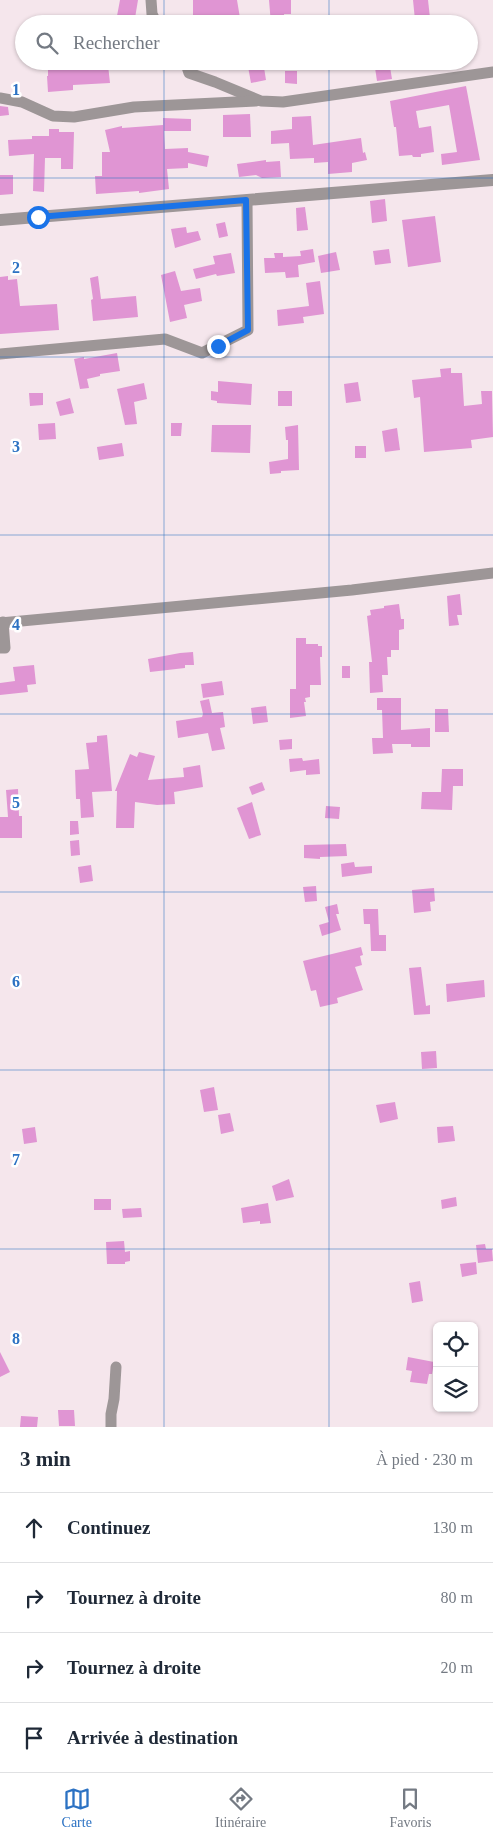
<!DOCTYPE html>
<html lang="fr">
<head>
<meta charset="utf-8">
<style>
  :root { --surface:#fff; --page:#f6f6f7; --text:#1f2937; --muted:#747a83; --line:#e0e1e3; --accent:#2c72c3 }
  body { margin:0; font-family:"Times New Roman",serif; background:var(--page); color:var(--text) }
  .controls { position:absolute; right:15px; bottom:15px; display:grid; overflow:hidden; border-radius:8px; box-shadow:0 1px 4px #0004 }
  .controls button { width:45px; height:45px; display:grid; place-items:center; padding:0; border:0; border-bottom:1px solid var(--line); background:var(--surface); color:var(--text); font:25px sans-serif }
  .stop { position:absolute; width:15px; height:15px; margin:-11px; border:4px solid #1a73e8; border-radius:50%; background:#fff }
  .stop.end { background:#1a73e8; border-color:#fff; box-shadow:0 1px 5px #0008 }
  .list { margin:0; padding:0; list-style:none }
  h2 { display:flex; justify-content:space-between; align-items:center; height:65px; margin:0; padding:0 20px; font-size:21px }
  h2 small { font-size:16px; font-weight:400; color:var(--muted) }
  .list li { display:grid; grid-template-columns:32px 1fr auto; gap:15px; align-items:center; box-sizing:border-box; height:70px; padding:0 20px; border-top:1px solid var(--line) }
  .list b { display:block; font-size:19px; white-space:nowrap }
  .list em { font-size:16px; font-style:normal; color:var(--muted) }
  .icon { flex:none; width:28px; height:28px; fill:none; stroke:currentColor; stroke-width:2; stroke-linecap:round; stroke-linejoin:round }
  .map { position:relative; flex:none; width:493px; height:1427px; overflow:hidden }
  .search { position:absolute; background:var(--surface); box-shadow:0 1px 4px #0004; left:15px; right:15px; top:15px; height:55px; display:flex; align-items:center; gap:12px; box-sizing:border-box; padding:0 18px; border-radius:28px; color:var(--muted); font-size:19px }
  .sheet { height:345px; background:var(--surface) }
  nav { display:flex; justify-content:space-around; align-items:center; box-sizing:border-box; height:70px; border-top:1px solid var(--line); background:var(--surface); font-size:14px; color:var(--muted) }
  nav a { display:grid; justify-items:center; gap:2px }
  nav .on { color:var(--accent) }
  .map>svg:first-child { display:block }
  .building { fill:#e095d3 }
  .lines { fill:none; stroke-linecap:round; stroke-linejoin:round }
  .minor { stroke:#9d9697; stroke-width:11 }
  .tertiary { stroke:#9d9697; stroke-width:12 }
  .route { stroke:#1a73e8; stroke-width:6 }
  .grid { fill:none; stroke:#2c72c3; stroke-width:1; stroke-opacity:0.55 }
  .grid-label { font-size:16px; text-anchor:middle; font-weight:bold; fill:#2c72c3; stroke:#fff; stroke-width:5; stroke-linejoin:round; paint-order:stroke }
</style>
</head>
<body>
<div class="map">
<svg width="493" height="1427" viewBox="0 0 493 1427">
  <rect width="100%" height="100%" fill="#f5e6ec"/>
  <g class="building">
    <path d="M120,0H138L135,18L117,16Z"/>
    <path d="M193,0H237L241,24H228L227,22H193Z"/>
    <path d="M269,0H291V14H284L285,24H271Z"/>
    <path d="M413,0H428L430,18L415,20Z"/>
    <path d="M48,61H69V68L108,65L110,83L73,85V90L48,92L47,76H48Z"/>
    <path d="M247,61H263L266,80L251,83Z"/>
    <path d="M374,61H389L392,79L377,81Z"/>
    <path d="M285,71H297V84L285,83Z"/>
    <path d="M466,86L480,160L442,165L441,154L457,152L449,105L416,111L419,128L431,126L434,152L421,154V157H413L412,155L399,156L396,127H394L390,101Z"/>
    <path d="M0,106L8,107L9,115L0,116Z"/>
    <path d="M250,114L251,137H223V115Z"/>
    <path d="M311,116L313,145L361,138L363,153L365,152L367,160L352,163V172L328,174V162L314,163V158L290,159L289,143L271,144V131L292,129V117Z"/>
    <path d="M163,118L191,119V131H164L165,149L188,148V152L209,156L207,167L188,163V168L167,169L169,189L139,193V191L96,194L95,176H102V152H110L105,130L122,126V128L163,125Z"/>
    <path d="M49,129H59V132H74L73,169H61V158H45L44,192L33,191L34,154L9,156L8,140L32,139V136H49Z"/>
    <path d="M266,160V162L280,161L281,177L262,178L256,175L239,177L237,164Z"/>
    <path d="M0,175H13V194L0,195Z"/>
    <path d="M385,199L387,221L372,223L370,201Z"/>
    <path d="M305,207L308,230L297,231L296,208Z"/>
    <path d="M435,216L441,262L408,267L402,220Z"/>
    <path d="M225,222L228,236L219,238L216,224Z"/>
    <path d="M186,227L187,233L198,231L201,240L175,248L171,229Z"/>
    <path d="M313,249L315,262L298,265L299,277L286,278L285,272L265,273L264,258H275L274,253H283V257L301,256L300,251Z"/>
    <path d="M389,249L391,263L375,265L373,251Z"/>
    <path d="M336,252L340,270L321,273L318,256Z"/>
    <path d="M231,253L235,273L217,276L216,274L196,279L193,269L215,264L213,256Z"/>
    <path d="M175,271L181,291L200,288L202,301L184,305L187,318L170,322L161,275Z"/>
    <path d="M8,276V280L17,279L20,306L57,304L59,330L0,334V277Z"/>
    <path d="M98,276L101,299L136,296L138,317L93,321L91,300L93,299L90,278Z"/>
    <path d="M320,281L324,314L303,317L304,323L278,326L277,310L309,306L306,283Z"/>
    <path d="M117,353L120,371L100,374V376L87,379L89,388L80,389L74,359L84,357V359Z"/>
    <path d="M451,368V373H462L464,406L482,404L481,391H492L493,437L471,440L472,448L424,452L420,397L414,398L412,380L441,377L440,369Z"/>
    <path d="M218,381L252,384L251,405L217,403V401L211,400V391L218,392Z"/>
    <path d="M358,382L361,401L346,403L344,384Z"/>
    <path d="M144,383L147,399L134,402L137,424L125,425L117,389Z"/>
    <rect x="278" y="391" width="14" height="15"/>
    <path d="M29,393H43V405L30,406Z"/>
    <path d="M70,398L74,413L60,416L56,402Z"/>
    <path d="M55,423L56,439L39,440L38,424Z"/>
    <path d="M171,423H182L181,436H171Z"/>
    <path d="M212,425H251L250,453L211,452Z"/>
    <path d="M298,425L299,470L281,471V473L270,474L269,462L288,459V440H286L285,427Z"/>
    <path d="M397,428L400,450L385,452L382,431Z"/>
    <path d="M122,443L124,456L99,460L97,447Z"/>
    <rect x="355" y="446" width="11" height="12"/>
    <path d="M460,594L462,615H457L459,625L449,626L447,596Z"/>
    <path d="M399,604L401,619H404V629L399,630V650H391V657H387L388,675H382L383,692L370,693L369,662H372L367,616L371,615L370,610L384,608V606Z"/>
    <path d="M296,638H306V644H318V646H322V657H320L321,685H310V697L305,698L306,702H304L306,716L290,718V689H296Z"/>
    <path d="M193,652L194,665H185V668L150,672L148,659L180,653Z"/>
    <path d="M34,665L36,684L27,685L28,692L0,695V683L15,681L13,667Z"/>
    <rect x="342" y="666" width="8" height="12"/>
    <path d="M222,681L224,695L203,698L201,684Z"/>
    <path d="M377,698H401V730L430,728V747H411V744H392L393,753L373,754L372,738H383L382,710H377Z"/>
    <path d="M209,699L212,713L223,712L225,727L220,728L225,749L212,751L208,733L178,738L176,721L202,717L203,714L200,701Z"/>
    <path d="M266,706L268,722L253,724L251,708Z"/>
    <path d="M435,709H448L449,732H435Z"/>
    <path d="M107,735L112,791L92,792L94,817L81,818L80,799H76L75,770L89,769L86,743L97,742V736Z"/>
    <path d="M292,739V749L280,750L279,740Z"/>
    <path d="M139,752L155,756L148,780L184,777L183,768L200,765L203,787L174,792L175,804L157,805L135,802L134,828H116L117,791H115L130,754L137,757Z"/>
    <path d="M302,758L303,761L319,759L320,774L306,775V770L290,772L289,759Z"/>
    <path d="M442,769H463V786H453L452,810L421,809L422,792H441Z"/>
    <path d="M262,782L265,790L252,795L249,787Z"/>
    <path d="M18,789L19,816H22V838H0V817H8L6,790Z"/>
    <path d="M252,802L261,835L249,839L237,808Z"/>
    <path d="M326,806L340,807L339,819L325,818Z"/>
    <path d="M70,821H78L79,834L70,835Z"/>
    <path d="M79,840L80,855L71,856L70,841Z"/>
    <path d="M346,844L347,856L320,857V859L304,858V845Z"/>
    <path d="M354,862L355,867L372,866V873L342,877L341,864Z"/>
    <path d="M91,865L93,881L80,883L78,867Z"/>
    <path d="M316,886L317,901L305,902L303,887Z"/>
    <path d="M434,888L435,901L430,902L431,911L414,913L412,890Z"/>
    <path d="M337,904L339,914H336L341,930L322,936L319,925L329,922L325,907Z"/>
    <path d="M363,909H378L379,935H386V951H371L370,924H364Z"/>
    <path d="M361,947L363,955L360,956L362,965L355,967L363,990L337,998L338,1003L320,1007L316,990L311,991L303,961Z"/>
    <path d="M421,967L426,1006L430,1005V1014L414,1015L409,968Z"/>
    <path d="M484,980L485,997L447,1002L446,984Z"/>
    <path d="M436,1051L437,1068L422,1069L421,1052Z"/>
    <path d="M214,1087L218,1110L204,1112L200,1090Z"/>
    <path d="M395,1102L398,1119L380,1123L376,1105Z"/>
    <path d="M230,1113L234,1131L221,1134L218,1115Z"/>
    <path d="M453,1126L455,1141L438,1143L437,1127Z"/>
    <path d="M35,1127L37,1142L24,1144L22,1129Z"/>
    <path d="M289,1179L294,1197L276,1201L272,1186Z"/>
    <path d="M456,1197L457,1206L442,1209L441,1200Z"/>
    <rect x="94" y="1199" width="17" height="11"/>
    <path d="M268,1203L271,1223L260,1224V1221L243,1223L241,1208Z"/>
    <path d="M141,1208L142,1217L123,1218L122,1209Z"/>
    <path d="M124,1241L125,1252L130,1251V1261L125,1262V1264H107L106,1242Z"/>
    <path d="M485,1244L486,1249H492L493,1261L478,1263L476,1245Z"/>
    <path d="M476,1262L477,1274L462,1277L460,1264Z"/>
    <path d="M420,1281L423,1301L412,1303L409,1283Z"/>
    <path d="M0,1352L10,1372L0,1377Z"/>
    <path d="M408,1357L434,1362L432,1374H429L427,1384L410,1382L412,1371L406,1370Z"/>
    <path d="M58,1410H74L75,1426H59Z"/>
    <path d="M21,1416L38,1417L37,1427H20Z"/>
  </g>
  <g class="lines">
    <g class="minor">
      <path d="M151,0L152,14L157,24"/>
      <path d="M185,61L189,73L215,82L261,101L283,102L493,72"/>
      <path d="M0,98L22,102L53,116L74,117L134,107L256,101"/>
      <path d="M0,354L165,339L202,353L248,330L247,200"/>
      <path d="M0,623L352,590L493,573"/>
      <path d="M0,648H5L3,622"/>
      <path d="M111,1427V1414L114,1399L116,1367"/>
    </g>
    <path class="tertiary" d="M0,220L493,180"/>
  </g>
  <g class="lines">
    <path class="route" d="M38,217L246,200L248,330L218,346"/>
  </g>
  <path class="grid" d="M164,0V24M329,0V24M164,61V1427M329,61V1427M0,178H493M0,357H493M0,535H493M0,714H493M0,892H493M0,1070H493M0,1249H493"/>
  <g class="grid-label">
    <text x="16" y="95">1</text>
    <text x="16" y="273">2</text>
    <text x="16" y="452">3</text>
    <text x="16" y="630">4</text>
    <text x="16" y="808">5</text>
    <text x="16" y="987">6</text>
    <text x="16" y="1165">7</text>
    <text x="16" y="1344">8</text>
  </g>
</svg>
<div class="controls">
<button><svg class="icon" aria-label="locate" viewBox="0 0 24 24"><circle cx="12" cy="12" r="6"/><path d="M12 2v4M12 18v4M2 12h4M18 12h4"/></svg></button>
<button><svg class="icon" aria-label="layers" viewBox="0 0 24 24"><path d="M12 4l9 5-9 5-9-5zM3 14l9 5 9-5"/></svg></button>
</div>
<div class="stop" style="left:38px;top:217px"></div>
<div class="stop end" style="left:218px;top:346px"></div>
<div class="search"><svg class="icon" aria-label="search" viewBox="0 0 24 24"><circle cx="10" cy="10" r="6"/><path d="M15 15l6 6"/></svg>Rechercher</div>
</div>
<section class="sheet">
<h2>3 min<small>À pied · 230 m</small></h2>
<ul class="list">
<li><svg class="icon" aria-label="ahead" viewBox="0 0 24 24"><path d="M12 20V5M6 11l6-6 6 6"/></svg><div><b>Continuez</b></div><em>130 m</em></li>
<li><svg class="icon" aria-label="right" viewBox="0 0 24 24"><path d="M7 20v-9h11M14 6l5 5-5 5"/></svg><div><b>Tournez à droite</b></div><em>80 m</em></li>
<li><svg class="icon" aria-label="right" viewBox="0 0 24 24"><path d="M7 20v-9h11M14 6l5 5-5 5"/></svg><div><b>Tournez à droite</b></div><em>20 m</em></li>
<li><svg class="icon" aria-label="arrive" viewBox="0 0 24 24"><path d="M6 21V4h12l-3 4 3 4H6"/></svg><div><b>Arrivée à destination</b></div></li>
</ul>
</section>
<nav>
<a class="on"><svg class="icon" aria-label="map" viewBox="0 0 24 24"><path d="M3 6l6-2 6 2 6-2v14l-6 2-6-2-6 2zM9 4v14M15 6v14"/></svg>Carte</a>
<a><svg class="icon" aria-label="directions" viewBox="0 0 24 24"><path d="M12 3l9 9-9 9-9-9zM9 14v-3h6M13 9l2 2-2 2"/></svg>Itinéraire</a>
<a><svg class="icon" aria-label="saved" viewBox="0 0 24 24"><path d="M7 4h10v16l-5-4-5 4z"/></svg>Favoris</a>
</nav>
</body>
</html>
